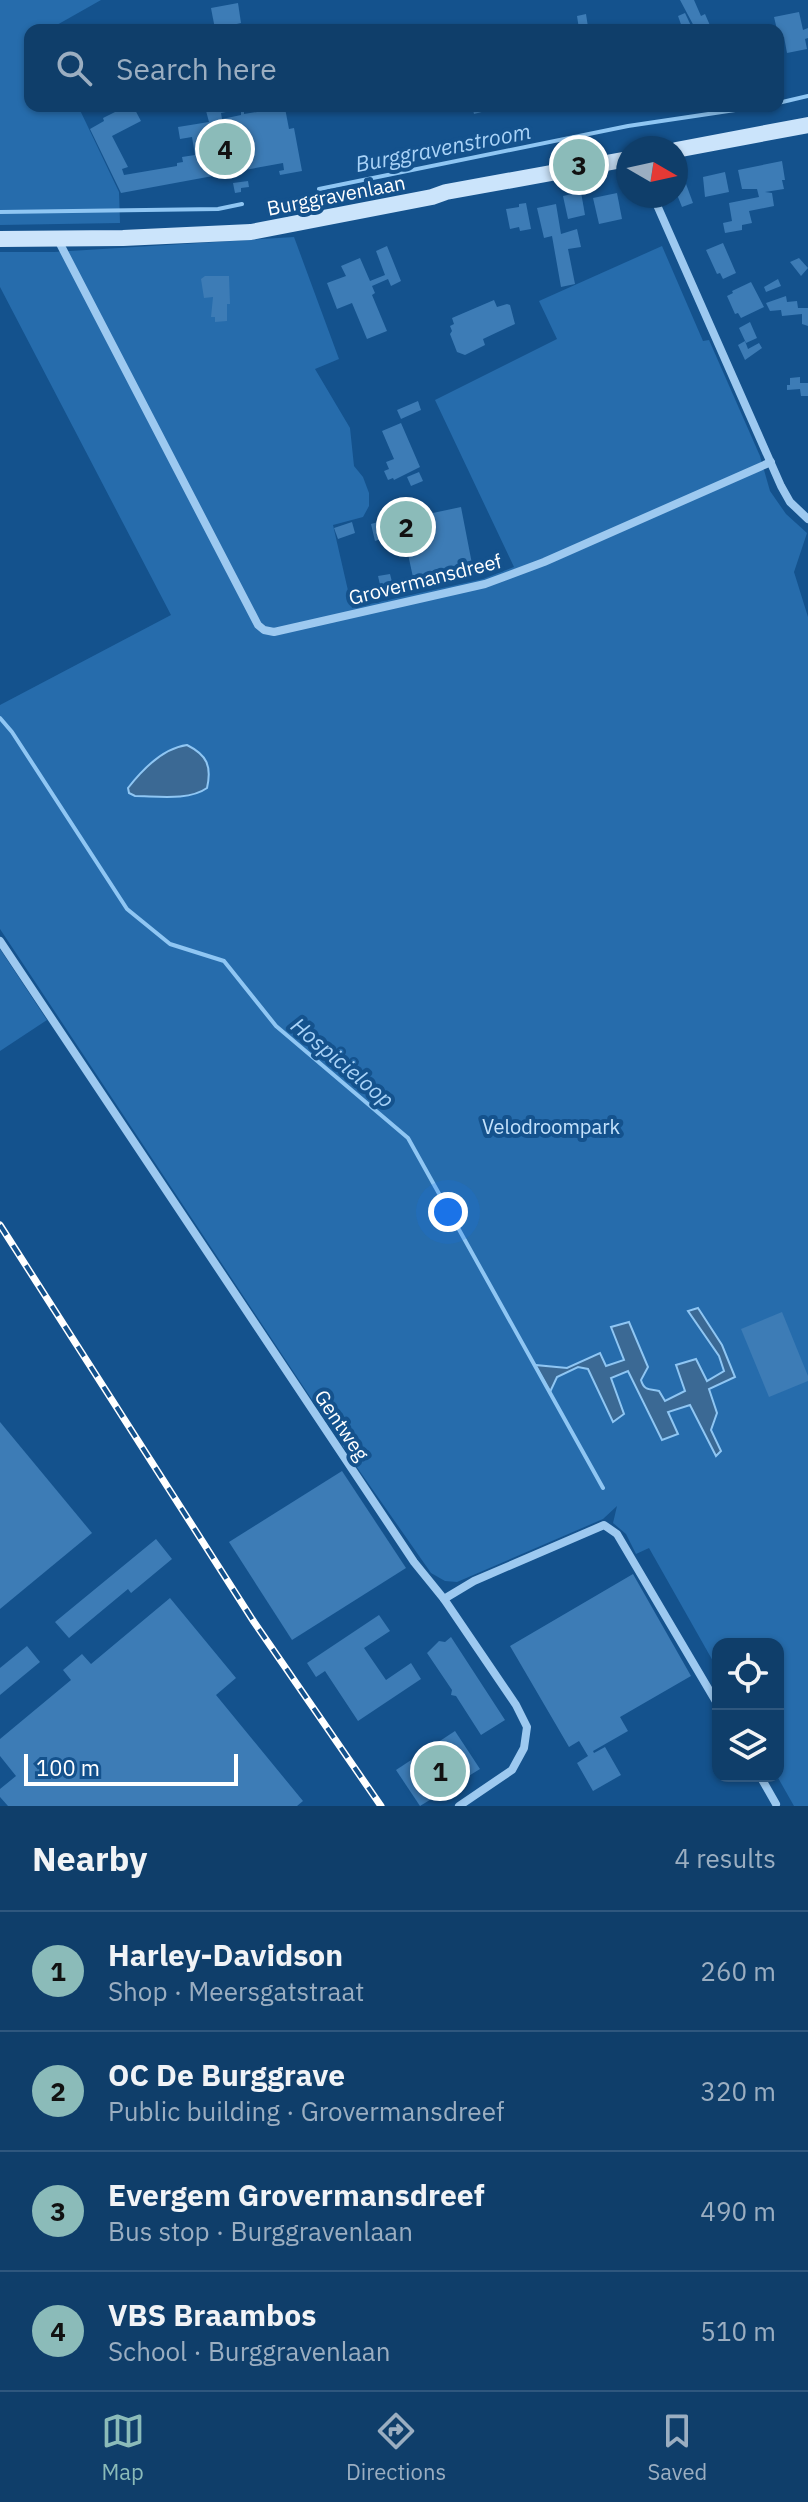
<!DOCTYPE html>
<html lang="en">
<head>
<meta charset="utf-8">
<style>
  :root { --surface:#0f3e6a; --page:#1d4972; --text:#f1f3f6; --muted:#9baec1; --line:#2f577e; --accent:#8bbbb9 }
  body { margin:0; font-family:"IBM Plex Sans",sans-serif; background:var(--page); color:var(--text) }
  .controls { position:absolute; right:24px; bottom:24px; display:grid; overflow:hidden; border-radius:16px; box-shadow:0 2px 6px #0004 }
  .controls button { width:72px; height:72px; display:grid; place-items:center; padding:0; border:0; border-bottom:2px solid var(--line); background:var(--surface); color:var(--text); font:40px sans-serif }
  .compass { position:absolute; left:616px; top:136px; width:72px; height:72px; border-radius:50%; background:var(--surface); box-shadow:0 2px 6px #0004; rotate:99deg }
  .scale { position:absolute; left:24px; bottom:20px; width:214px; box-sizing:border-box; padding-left:8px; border:4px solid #fff; border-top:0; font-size:22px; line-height:28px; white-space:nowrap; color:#fff; -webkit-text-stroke:6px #14528d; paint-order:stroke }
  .you { position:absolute; left:448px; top:1212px; width:28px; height:28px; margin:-20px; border:6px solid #fff; border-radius:50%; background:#1a73e8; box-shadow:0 0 0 12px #1a73e833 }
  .badge { display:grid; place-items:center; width:52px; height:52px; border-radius:50%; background:var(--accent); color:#111; font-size:26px; font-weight:700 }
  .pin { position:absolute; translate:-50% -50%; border:4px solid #fff; box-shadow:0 2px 8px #0006 }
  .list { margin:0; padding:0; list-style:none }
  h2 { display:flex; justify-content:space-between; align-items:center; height:104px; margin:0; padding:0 32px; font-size:34px }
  h2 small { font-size:26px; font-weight:400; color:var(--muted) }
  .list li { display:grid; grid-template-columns:52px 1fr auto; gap:24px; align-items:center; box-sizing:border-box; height:120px; padding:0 32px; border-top:2px solid var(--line) }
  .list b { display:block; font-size:30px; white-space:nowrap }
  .list p { margin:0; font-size:26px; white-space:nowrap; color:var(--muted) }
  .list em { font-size:26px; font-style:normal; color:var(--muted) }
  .icon { flex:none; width:44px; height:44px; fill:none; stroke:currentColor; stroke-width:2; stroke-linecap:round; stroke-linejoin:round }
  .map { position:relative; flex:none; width:808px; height:1806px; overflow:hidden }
  .search { position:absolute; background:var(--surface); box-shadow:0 2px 6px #0004; left:24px; right:24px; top:24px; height:88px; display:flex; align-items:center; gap:20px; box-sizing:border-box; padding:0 28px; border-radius:16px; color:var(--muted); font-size:30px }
  .sheet { height:584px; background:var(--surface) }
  nav { display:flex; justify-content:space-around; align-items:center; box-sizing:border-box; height:112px; border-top:2px solid var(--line); background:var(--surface); font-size:22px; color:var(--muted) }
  nav a { display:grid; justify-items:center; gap:4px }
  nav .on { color:var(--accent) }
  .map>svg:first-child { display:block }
  .green { fill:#266cac }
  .water { fill:#3b6994; stroke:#8fc6f3; stroke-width:2 }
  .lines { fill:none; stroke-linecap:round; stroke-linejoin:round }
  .stream { stroke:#8fc6f3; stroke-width:4 }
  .building { fill:#3d7cb6; fill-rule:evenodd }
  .minor { stroke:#9dc9f0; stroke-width:8 }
  .secondary { stroke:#cbe4fb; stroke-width:16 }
  .rail-casing { stroke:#fff; stroke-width:7 }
  .rail { stroke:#14528d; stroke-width:4; stroke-dasharray:12; stroke-linecap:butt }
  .labels { text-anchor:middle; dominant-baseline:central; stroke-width:8; stroke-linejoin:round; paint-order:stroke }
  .street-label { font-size:20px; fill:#fff; stroke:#14528d }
  .park-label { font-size:20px; fill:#c4e2fc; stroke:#14528d }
  .water-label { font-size:22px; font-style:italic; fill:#a9d3f8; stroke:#14528d }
</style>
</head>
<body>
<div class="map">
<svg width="808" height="1806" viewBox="0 0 808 1806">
  <rect width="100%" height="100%" fill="#14528d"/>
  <g class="green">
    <path d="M0,0H101L48,30H30V106H78L119,192L120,223L0,225Z"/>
    <path d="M294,237L339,359L315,369L350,428L354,466L363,477L369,493V506L363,517L333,525L352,608L483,579L514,567L435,400L557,339L539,301L662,246L703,341L709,340L760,456L770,491L786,514L807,533L794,572L808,617V1806H794L777,1776L778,1644H718V1670L649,1548L636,1554L626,1534L613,1523L617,1506L603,1519L457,1582L445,1581L431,1573L354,1463L0,929V705L171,615L0,287V252H54Z"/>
    <path d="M0,949L47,1020L0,1051Z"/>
  </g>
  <g class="water">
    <path d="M187,745C207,755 212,766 207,788C189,801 156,796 135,796L129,793L128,788C142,770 163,748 187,745Z"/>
    <path d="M698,1308L722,1345L735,1377L709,1389L717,1413L711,1430L721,1451L716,1456L690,1405L668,1412L678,1434L662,1440L628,1371L611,1378L624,1414L613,1422L588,1369L578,1367L557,1377L550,1392L535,1365L567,1368L600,1353L606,1366L624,1360L611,1327L629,1322L648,1367L641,1380C644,1391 650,1389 659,1391L665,1401L685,1391L676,1365L696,1359L707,1381L724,1371L719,1356L688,1311Z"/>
  </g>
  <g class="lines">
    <g class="stream">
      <path d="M778,103L808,96"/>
      <path d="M319,189L628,126L762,106"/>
      <path d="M0,212L218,209L242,204"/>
      <path d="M0,718L12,732L127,909L170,944L224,961L276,1026L408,1138L603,1488"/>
    </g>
  </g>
  <g class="building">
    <path d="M680,0H694L701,16L705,14L712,30H696Z"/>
    <path d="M238,3L241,23L215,29L211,8Z"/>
    <path d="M799,12L803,30L808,28V38L805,39L807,49L787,53L784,37L779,38L774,17Z"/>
    <path d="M685,13L693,30H683L678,16Z"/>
    <path d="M586,14L588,27L579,29L577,16Z"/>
    <path d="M127,106H133L141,121L112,136L128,167L122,169L124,175L177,166V163L183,162L182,157L195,155L192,137L180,139L178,127L209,122L205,107L211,106H231V111L221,113L222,119L241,115V111H244V114L269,110V106L285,108L289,129L294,128L302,171L280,175L279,171L284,170L283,163L121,193L90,129L104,121L103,118ZM246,134L248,148L229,151L227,138Z"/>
    <path d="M472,106H500L501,107L474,114Z"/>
    <path d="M782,161L785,180H782L784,189L765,192L772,193L774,206L749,211L752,223L742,225V230L725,233L723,223L732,221L729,203L759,197L757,189H742L738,170Z"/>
    <path d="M725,172L729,192L705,197L703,177Z"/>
    <path d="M682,173L693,203L682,207L676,192V175Z"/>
    <path d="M248,181L249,187L241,188V192L235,193L233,183Z"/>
    <path d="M581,192L585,215L568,219L563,196Z"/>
    <path d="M617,193L622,219L599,224L593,198Z"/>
    <path d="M526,203L531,229L520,231L519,227L510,229L506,209L519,207V204Z"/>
    <path d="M556,204L561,234L577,229L581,247L568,249L575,284L561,287L552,236L544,238L537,208Z"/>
    <path d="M723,243L736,273L723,279L720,273L717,274L706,250Z"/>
    <path d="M387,246L401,281L391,286L388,279L372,286L375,293L372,295L387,331L367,339L352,303L337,309L327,283L346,276L341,266L360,258L370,281L385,275L376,251Z"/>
    <path d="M799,258L808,268L801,276L790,262Z"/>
    <path d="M205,276H229L230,304H227V321L215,322V317H211L213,297L204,298L201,279Z"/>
    <path d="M778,279L781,286L766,292L764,287Z"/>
    <path d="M751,282L764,307L741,318L738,313L735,314L727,296L733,293L732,291Z"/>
    <path d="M786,296L787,302L797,301L798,308H808V326L802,324V314L782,316L781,310L770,311L766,303Z"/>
    <path d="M494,300L497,307L507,304L510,305L515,324L483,339L485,345L465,355L457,352L450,334L452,331L450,326L454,324L452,318Z"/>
    <path d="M750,322L757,338L746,343L739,328Z"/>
    <path d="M745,341L748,349L759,343L762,348L745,360L738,345Z"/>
    <path d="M800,377V383H808V396H801L800,389L787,390V385H790V378Z"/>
    <path d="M418,401L421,410L401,419L397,410Z"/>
    <path d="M401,423L420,467L394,480L393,478L388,480L384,471L389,469L386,462L394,459L382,431Z"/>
    <path d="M419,472L423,481L411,486L407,477Z"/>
    <path d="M461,507L473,569L414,582L405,540L382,545L381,539L375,541L371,524L413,512L414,517Z"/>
    <path d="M352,522L355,533L338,539L334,528Z"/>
    <path d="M390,574L393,586L381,589L378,576Z"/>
    <path d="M782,1312L808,1376V1381L769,1397L741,1329Z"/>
    <path d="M0,1422L92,1533L0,1609Z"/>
    <path d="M342,1471L406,1568L292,1640L229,1542Z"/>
    <path d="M156,1539L172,1559L131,1593L128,1589L69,1638L55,1622Z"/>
    <path d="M633,1574L691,1676L620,1717L628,1731L593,1751L594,1753L605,1747L621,1775L593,1791L577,1763L588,1756L579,1741L569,1747L510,1646Z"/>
    <path d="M170,1598L236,1678L216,1695L303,1801L297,1806H8L0,1797V1789L16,1776L0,1756V1739L71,1680L63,1670L82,1654L91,1664Z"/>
    <path d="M379,1615L390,1631L364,1648L386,1680L411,1663L421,1679L358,1721L325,1671L316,1677L307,1663Z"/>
    <path d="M451,1637L505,1720L481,1735L456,1696L451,1695L452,1690L427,1653L439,1641L445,1642Z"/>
    <path d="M27,1646L40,1662L0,1695V1668Z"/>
    <path d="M455,1731L480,1769L420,1806L396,1770Z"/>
  </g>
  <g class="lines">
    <g class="minor">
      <path d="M653,196L781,486L790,502L808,519"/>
      <path d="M58,240L258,625L264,630L274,632L485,584L544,562L771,462"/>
      <path d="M0,941L414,1562L444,1599L474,1581L604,1525L617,1534L718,1705"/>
      <path d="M444,1599L516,1705L527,1727L524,1748L512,1770L459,1806"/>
      <path d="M760,1776L776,1804"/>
    </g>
    <g class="secondary">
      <path d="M676,150L808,125"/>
      <path d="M0,239L123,238L251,232L432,197L446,192L628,159"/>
    </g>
    <defs>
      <path id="rail" d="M0,1225L254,1622L381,1806"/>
    </defs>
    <use href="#rail" class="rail-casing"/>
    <use href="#rail" class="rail"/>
  </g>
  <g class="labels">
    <g class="street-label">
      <text transform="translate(336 195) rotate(-11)">Burggravenlaan</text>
      <text transform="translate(425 579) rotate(-14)">Grovermansdreef</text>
      <text transform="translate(342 1425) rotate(56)">Gentweg</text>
    </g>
    <g class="park-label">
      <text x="551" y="1126">Velodroompark</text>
    </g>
    <g class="water-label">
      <text transform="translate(443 147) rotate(-11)">Burggravenstroom</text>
      <text transform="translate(343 1062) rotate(40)">Hospicieloop</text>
    </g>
  </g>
</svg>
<div class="controls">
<button><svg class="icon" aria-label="locate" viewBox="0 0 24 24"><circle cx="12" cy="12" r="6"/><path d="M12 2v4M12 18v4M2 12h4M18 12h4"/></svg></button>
<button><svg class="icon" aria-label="layers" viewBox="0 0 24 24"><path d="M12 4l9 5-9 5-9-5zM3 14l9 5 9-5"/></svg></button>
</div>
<svg class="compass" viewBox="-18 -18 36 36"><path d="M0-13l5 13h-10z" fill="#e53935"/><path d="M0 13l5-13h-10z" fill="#9baec1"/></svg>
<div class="scale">100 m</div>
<div class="you"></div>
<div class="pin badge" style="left:440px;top:1771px">1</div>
<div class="pin badge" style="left:406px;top:527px">2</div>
<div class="pin badge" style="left:579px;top:165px">3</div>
<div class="pin badge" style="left:225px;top:149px">4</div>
<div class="search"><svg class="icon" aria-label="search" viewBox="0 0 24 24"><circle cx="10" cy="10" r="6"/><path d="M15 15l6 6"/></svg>Search here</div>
</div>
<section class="sheet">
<h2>Nearby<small>4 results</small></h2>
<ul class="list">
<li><span class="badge">1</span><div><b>Harley-Davidson</b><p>Shop · Meersgatstraat</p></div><em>260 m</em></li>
<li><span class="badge">2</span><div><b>OC De Burggrave</b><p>Public building · Grovermansdreef</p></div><em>320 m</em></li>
<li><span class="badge">3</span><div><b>Evergem Grovermansdreef</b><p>Bus stop · Burggravenlaan</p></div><em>490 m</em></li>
<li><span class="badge">4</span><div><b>VBS Braambos</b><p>School · Burggravenlaan</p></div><em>510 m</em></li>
</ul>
</section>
<nav>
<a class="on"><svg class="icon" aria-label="map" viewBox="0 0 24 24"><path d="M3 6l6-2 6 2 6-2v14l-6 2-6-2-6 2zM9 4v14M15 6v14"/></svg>Map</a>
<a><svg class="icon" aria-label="directions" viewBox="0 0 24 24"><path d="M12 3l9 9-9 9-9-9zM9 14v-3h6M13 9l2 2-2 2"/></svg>Directions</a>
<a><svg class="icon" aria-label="saved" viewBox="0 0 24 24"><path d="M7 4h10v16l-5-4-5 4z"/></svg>Saved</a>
</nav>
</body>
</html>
